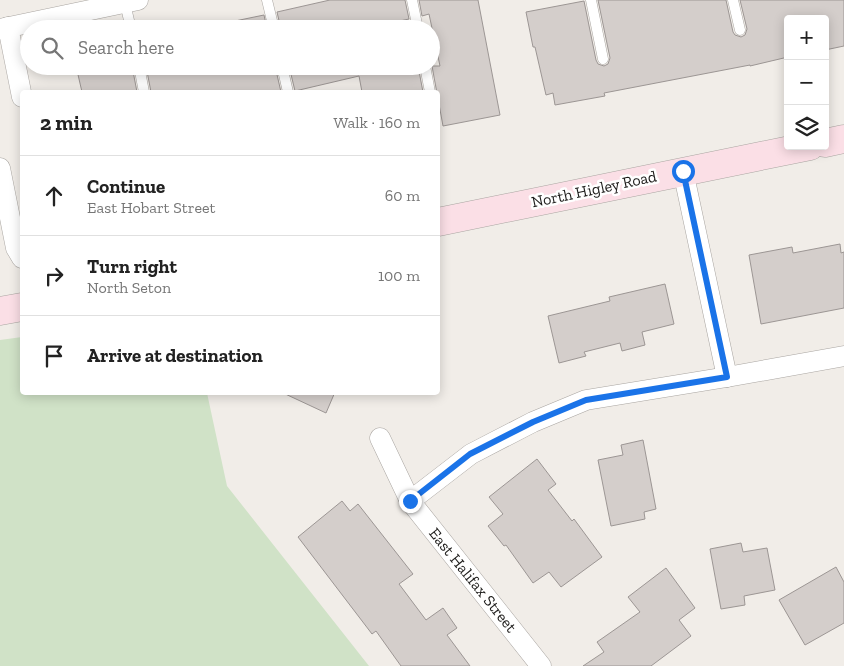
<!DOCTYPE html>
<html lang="en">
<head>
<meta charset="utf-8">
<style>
  :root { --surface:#fff; --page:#f2f2f2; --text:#222; --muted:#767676; --line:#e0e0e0 }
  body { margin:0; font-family:"Zilla Slab",serif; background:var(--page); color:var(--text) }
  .controls { position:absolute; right:15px; top:15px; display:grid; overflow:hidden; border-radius:5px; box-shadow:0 2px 12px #0003 }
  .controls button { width:45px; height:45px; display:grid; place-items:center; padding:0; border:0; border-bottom:1px solid var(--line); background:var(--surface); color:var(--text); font:25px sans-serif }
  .stop { position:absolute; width:15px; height:15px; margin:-11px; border:4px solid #1a73e8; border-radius:50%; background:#fff }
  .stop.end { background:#1a73e8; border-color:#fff; box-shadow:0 1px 5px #0008 }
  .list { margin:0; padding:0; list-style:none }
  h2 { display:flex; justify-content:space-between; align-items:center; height:65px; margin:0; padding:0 20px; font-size:21px }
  h2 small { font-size:16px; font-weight:400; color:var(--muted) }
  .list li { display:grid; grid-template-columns:32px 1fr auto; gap:15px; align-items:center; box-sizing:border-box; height:80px; padding:0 20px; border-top:1px solid var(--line) }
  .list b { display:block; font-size:19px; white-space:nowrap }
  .list p { margin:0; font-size:16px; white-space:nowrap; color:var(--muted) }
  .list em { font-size:16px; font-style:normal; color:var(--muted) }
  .icon { flex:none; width:28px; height:28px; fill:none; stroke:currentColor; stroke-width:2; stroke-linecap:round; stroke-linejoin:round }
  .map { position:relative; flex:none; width:844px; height:666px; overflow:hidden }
  .search { position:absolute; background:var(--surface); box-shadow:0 2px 12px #0003; left:20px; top:20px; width:420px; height:55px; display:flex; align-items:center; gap:12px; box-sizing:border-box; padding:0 18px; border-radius:28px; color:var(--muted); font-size:19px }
  .panel { position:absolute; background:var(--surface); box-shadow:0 2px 12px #0003; left:20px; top:90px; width:420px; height:305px; border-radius:5px }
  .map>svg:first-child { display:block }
  .green { fill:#d0e2c7 }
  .building { fill:#d4cecb; stroke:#9c9694 }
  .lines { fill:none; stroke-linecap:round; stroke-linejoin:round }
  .lane-casing { stroke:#a9a5a1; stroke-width:11 }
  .street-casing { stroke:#a9a5a1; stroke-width:21 }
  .secondary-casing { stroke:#a9a5a1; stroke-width:29 }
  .lane { stroke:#fff; stroke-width:10 }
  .street { stroke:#fff; stroke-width:20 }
  .secondary { stroke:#fbdfe6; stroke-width:28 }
  .route { stroke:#1a73e8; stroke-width:6 }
  .labels { text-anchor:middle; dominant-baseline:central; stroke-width:5; stroke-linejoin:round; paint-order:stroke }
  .street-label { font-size:16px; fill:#1c1b19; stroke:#fff }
</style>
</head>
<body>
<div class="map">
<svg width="844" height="666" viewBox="0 0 844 666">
  <rect width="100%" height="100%" fill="#f1ede8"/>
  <path class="green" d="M22,337V392L207,393L227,486L369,666H0V340Z"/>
  <g class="building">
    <path d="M330,0H405L409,19L364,29H281L277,12Z"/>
    <path d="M419,0H478L500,115L443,126L432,66H440L429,14L422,16Z"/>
    <path d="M598,0H726L733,32L735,35L741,37L745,35L747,29L740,0H844V46L825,50V19H788V57L750,66V65L604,93L605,96L555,105L553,93L546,95L535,47H533L526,12L584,1L596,60L598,64L604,66L608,64L610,58Z"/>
    <path d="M264,15L267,29H236L235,21Z"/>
    <path d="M76,66H132L137,92H82Z"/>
    <path d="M146,66H275L281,92H151Z"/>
    <path d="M289,66H418L423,92H362L359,76L295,91Z"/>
    <path d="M840,244L841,253L844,252V308L761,324L749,255L792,247L793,253Z"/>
    <path d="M665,284L674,324L642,332L645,345L622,351L620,343L584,352L586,356L559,363L548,316L610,301L609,297Z"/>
    <path d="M281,392H335L326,413Z"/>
    <path d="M643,440L656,509L644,512L645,519L611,526L598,460L623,455L621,445Z"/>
    <path d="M537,459L556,484L548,490L572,521L574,519L602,557L561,587L549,572L533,583L506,545L504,546L488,526L503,514L489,497Z"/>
    <path d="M342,501L350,511L358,504L413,574L399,584L426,620L443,608L457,628L447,635L470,666H401L376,631L372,634L298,537Z"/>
    <path d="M741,543L743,552L767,548L775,590L744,596L745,605L721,609L710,549Z"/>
    <path d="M836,567L844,582V623L805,645L779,600Z"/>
    <path d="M666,568L695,608L679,620L691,636L651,666H583L604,652L597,642L640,612L628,597Z"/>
  </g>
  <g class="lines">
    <defs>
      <g id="lane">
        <path d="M267,0L274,29"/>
        <path d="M412,0L418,29"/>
        <path d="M591,0L603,59"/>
        <path d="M733,0L740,30"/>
        <path d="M125,3L131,29"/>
        <path d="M139,66L144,92"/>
        <path d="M282,66L288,92"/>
        <path d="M425,66L430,92"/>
      </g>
      <g id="street">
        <path d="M8,27L22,97"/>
        <path d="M0,29L138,0"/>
        <path d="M0,168L16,248L22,258"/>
        <path d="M683,171L727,377"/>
        <path d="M380,438L410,501L541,666"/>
        <path d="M410,501L471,454L533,422L586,400L727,377L844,356"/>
      </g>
      <g id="secondary">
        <path d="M825,143L844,139"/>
        <path d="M438,222L810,146"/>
        <path d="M0,311L22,307"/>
      </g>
    </defs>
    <use href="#lane" class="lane-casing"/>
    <use href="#street" class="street-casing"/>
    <use href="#secondary" class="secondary-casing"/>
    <use href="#lane" class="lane"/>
    <use href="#street" class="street"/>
    <use href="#secondary" class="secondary"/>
  </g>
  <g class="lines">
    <path class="route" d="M410,501L470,454L533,422L586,400L727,377L683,171"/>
  </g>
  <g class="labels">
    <g class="street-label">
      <text transform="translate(594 189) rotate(-12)">North Higley Road</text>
      <text transform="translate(473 580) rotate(51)">East Halifax Street</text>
    </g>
  </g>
</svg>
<div class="controls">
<button>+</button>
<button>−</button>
<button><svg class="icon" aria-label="layers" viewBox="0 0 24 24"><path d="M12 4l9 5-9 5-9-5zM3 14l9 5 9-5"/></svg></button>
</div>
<div class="stop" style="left:683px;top:171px"></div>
<div class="stop end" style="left:410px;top:501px"></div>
<div class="search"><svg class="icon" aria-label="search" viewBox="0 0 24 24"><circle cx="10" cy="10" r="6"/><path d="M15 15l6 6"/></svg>Search here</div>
<section class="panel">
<h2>2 min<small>Walk · 160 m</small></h2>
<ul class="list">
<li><svg class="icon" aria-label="ahead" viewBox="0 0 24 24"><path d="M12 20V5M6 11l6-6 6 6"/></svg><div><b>Continue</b><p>East Hobart Street</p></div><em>60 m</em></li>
<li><svg class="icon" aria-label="right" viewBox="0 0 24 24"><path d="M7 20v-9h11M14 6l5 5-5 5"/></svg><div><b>Turn right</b><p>North Seton</p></div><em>100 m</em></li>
<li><svg class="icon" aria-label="arrive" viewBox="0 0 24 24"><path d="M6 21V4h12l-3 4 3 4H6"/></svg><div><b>Arrive at destination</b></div></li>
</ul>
</section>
</div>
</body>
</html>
